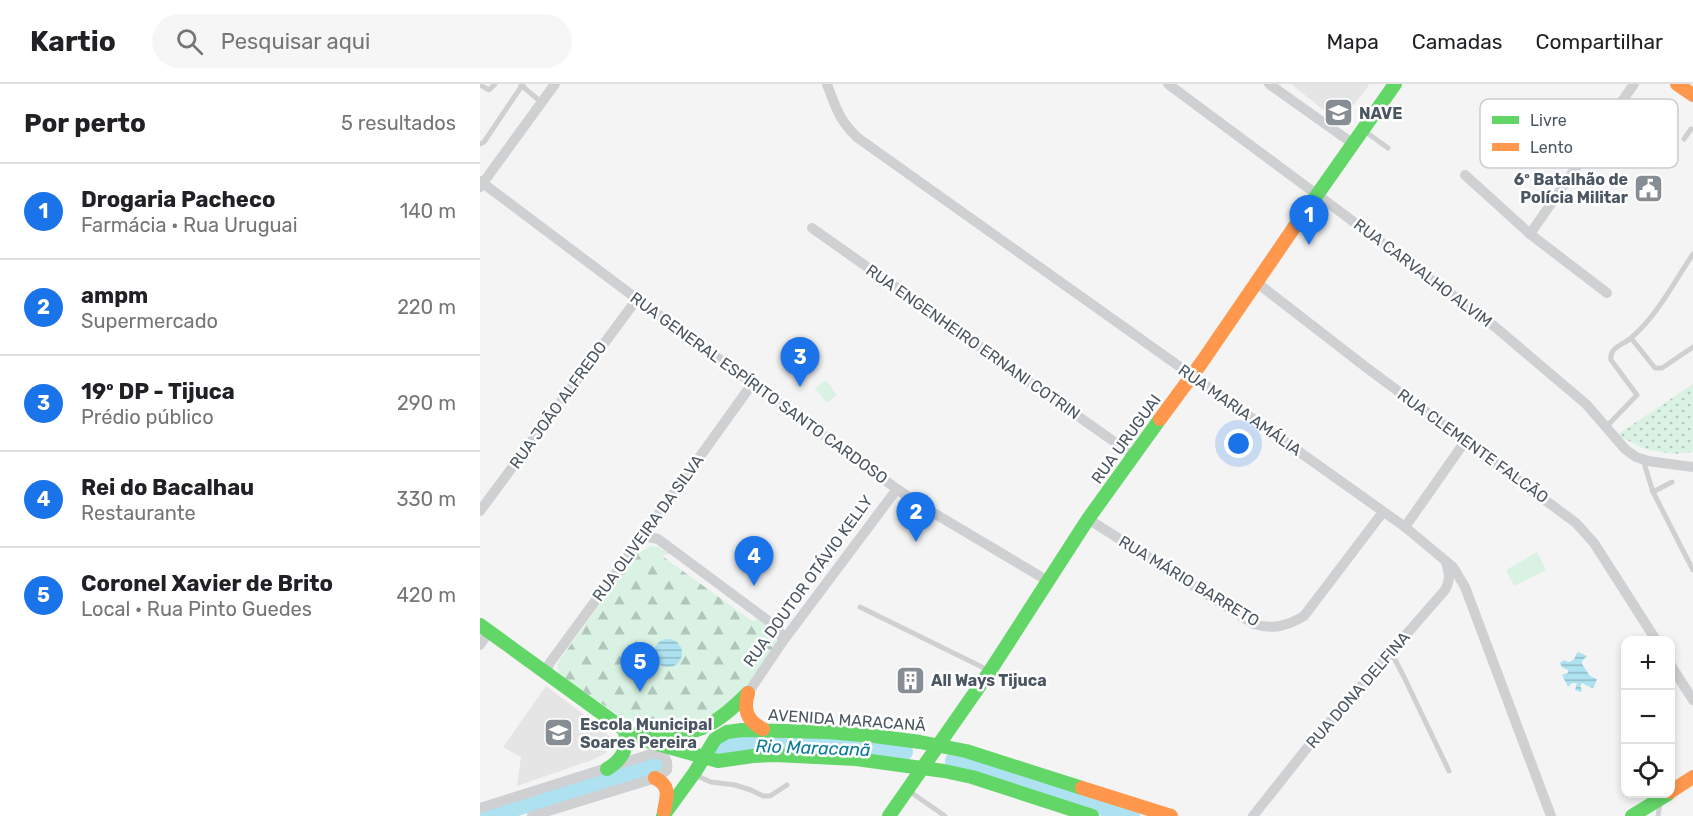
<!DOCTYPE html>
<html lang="pt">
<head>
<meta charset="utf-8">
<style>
  :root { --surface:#fff; --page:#f6f6f6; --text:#202124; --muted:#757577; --line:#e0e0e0; --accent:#1a73e8 }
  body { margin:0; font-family:Rubik,sans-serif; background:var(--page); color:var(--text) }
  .controls { position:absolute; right:18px; bottom:18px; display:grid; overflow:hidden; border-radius:12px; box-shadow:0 3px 9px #0003 }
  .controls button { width:54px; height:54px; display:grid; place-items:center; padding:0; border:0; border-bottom:2px solid var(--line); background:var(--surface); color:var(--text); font:30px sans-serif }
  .you { position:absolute; left:759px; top:360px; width:21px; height:21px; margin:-15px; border:4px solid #fff; border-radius:50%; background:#1a73e8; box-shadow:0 0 0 9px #1a73e833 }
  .badge { display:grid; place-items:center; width:39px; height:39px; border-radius:50%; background:var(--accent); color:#fff; font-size:20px; font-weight:700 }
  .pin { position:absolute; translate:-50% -50px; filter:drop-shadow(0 2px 3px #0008) }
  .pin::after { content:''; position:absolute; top:32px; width:21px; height:18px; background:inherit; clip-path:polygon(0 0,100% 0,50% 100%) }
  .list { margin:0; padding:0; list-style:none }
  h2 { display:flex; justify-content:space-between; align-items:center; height:78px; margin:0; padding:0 24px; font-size:26px }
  h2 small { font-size:20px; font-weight:400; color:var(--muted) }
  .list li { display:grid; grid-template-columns:39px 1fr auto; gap:18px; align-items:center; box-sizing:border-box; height:96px; padding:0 24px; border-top:2px solid var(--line) }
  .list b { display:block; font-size:22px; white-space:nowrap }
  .list p { margin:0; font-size:20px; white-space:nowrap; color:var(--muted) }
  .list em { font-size:20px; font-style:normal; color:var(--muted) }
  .icon { flex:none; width:33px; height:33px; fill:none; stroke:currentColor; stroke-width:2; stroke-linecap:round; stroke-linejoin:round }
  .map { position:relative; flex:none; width:1213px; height:732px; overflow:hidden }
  header { display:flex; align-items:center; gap:36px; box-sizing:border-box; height:84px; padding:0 30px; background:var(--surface); border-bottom:2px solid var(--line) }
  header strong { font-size:28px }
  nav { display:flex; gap:33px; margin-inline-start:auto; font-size:21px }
  .search { width:420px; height:54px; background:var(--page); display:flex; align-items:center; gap:15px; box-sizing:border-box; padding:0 21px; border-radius:33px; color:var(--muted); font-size:22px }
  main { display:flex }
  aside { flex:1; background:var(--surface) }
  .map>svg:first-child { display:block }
  .education { fill:#e6e5e6 }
  .green { fill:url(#green-dots) }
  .forest { fill:url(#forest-firs) }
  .pitch { fill:#d9f2e3 }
  .water { fill:url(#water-rules) }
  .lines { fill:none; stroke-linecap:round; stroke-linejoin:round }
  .river { stroke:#aee2f0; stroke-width:18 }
  .lane { stroke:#ced0d2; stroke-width:5 }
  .street { stroke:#ced0d2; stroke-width:10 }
  .fast { stroke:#63d668; stroke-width:14 }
  .slow { stroke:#ff974d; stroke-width:14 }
  .labels { text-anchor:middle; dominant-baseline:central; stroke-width:5; stroke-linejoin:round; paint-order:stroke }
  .poi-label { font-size:16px; font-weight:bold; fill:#4a5661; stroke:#fff; text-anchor:start }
  .street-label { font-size:16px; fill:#4a5661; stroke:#fff }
  .water-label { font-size:18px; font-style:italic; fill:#0c7c9b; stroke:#fff }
  .key { fill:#fff; stroke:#c9ccd0; stroke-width:1.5 }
  .key-label { font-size:16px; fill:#4a5661 }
</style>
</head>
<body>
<header>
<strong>Kartio</strong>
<div class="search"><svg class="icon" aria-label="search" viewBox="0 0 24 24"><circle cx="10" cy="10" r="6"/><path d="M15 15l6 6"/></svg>Pesquisar aqui</div>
<nav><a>Mapa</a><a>Camadas</a><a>Compartilhar</a></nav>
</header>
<main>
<aside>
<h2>Por perto<small>5 resultados</small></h2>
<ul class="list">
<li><span class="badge">1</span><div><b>Drogaria Pacheco</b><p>Farmácia · Rua Uruguai</p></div><em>140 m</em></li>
<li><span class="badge">2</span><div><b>ampm</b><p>Supermercado</p></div><em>220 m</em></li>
<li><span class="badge">3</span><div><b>19º DP - Tijuca</b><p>Prédio público</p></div><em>290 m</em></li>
<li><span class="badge">4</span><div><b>Rei do Bacalhau</b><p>Restaurante</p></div><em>330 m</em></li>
<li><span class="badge">5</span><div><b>Coronel Xavier de Brito</b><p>Local · Rua Pinto Guedes</p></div><em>420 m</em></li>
</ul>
</aside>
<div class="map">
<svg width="1213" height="732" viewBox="0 0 1213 732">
  <defs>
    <pattern id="green-dots" width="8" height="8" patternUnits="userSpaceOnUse" patternTransform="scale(1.5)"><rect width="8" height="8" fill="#d9f2e3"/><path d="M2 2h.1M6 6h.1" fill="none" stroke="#b2c7bb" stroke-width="1.8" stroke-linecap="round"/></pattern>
    <pattern id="forest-firs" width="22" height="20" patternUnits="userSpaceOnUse" patternTransform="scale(1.5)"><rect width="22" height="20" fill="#d9f2e3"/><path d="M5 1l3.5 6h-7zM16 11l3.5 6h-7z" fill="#b2c7bb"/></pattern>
    <pattern id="water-rules" width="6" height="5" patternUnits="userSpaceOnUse" patternTransform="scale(1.5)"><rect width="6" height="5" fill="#aee2f0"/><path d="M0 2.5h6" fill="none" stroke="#90bac6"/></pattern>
  </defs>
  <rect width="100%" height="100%" fill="#f4f4f4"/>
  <g class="education">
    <path d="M811,0H887L889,1L860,39Z"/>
    <path d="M66,602L119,642L130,653L126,669L112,676L37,702L41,673L23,663Z"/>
  </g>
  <path class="green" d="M1213,300V368L1193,370L1165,365L1137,351Z"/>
  <path class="forest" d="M171,462L179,463L189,469L182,472L272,537L280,535L295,550L296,559L290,572L258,614L242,628L205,646L172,644L148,635L137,630L80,591L77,583L79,577L155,471Z"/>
  <g class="pitch">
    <path d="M346,296L357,311L347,319L335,304Z"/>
    <path d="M1057,468L1066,486L1034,502L1026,486Z"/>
  </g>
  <g class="water">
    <circle cx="188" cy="569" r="14"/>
    <path d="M1098,568L1107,572L1102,577V580L1110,592L1117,595L1114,603L1112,604L1102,599L1100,602L1102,606L1100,608L1095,606L1097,599H1092L1088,603L1082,591L1088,589V586L1082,583L1080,579L1084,576L1088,578C1096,577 1094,572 1098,568Z"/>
  </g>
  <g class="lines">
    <g class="river">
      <path d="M242,664C278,658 313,660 349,662C374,663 399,663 424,668"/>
      <path d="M474,677L513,687L651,732"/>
      <path d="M7,732L179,680"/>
    </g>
    <g class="lane">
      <path d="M0,1L9,6L15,0"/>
      <path d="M41,1L61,18"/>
      <path d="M883,46L908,64"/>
      <path d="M1204,55L1211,45"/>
      <path d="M0,60L4,58L43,0"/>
      <path d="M1151,254L1175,284H1182L1213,263"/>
      <path d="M1126,343L1157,311L1131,276C1129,263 1143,261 1151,254C1177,232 1194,198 1213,170"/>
      <path d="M1163,376L1173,408L1213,486"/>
      <path d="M1173,408L1192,398"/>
      <path d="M380,523L508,586"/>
      <path d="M911,568L924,593L969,687"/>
      <path d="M215,691L231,698L255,701L271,706L283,712H290L307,701"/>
      <path d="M429,707L465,732"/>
      <path d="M1178,732L1180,719"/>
    </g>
    <g class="street">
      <path d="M347,0C355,22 360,38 378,54L925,443L973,483L985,503L1071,732"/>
      <path d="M688,0L1014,242L1106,320L1145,365L1156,373L1168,377L1213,383"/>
      <path d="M789,0L872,59"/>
      <path d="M985,91L1050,150L1127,209"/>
      <path d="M0,97L157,215L417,405L442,422L568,497"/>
      <path d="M0,103L75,0"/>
      <path d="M332,144L653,371"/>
      <path d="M1050,150L1154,0"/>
      <path d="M776,198L887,284L1096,439L1114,459L1176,556"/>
      <path d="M0,427L157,215"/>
      <path d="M608,435L774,540C793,546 807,542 824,532L903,428"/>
      <path d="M925,443L986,356"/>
      <path d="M163,452L178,455L298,544L303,557"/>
      <path d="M0,561L9,548"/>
      <path d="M1190,580L1213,616"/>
      <path d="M66,589L69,580L163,452L272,300"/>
      <path d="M268,609L303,557L417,405"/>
      <path d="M0,724L171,670C183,668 189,675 187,686L179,693L52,732"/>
      <path d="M773,732L827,664L965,506C971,495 969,489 966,478"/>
    </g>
    <g class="fast">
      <path d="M813,145L915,0"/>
      <path d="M0,541L145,646L170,658L238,677L273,672L295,671L376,675L464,687L492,693L612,732"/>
      <path d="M164,648C214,655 233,644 268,609"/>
      <path d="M127,685C143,675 148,665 145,646"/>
      <path d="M183,732L215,688L235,655L247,648L262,646L347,648L394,652L440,658L486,667L602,704"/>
      <path d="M409,732L510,587L608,435L680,335"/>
      <path d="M1152,732L1188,710"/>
    </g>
    <g class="slow">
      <path d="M1197,0L1213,11"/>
      <path d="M680,335L722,278L813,145"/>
      <path d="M268,609C263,626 267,637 283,645"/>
      <path d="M175,694C191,702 187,712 184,727"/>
      <path d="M602,704L691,732"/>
      <path d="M1190,708L1213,693"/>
    </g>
  </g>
  <defs>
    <symbol id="school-square" viewBox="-11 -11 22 22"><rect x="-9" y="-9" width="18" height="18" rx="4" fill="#868d94" stroke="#fff"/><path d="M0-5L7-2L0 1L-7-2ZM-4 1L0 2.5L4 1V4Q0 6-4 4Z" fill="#fff"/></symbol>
    <symbol id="civic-square" viewBox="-11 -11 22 22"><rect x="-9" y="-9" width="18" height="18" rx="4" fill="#868d94" stroke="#fff"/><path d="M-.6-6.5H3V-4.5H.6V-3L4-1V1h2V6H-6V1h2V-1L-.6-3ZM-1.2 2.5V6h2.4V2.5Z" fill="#fff"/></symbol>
    <symbol id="building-square" viewBox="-11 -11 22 22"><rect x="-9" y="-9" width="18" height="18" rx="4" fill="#868d94" stroke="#fff"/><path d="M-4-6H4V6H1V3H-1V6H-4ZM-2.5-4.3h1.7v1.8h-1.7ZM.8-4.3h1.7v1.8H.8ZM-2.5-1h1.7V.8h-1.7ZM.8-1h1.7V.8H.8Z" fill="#fff"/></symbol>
  </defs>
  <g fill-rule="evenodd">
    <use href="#school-square" x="842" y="12" width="33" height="33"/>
    <use href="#civic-square" x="1152" y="88" width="33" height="33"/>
    <use href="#building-square" x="414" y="580" width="33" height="33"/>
    <use href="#school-square" x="62" y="632" width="33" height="33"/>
  </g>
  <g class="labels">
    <g class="poi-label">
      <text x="879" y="29">NAVE</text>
      <text x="1148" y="95" text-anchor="end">6º Batalhão de<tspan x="1148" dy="18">Polícia Militar</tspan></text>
      <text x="451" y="596">All Ways Tijuca</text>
      <text x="100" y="640">Escola Municipal<tspan x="100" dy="18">Soares Pereira</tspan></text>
    </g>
    <g class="street-label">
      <text transform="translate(943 189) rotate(37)">RUA CARVALHO ALVIM</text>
      <text transform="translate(493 258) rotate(35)">RUA ENGENHEIRO ERNANI COTRIN</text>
      <text transform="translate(279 304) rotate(36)">RUA GENERAL ESPÍRITO SANTO CARDOSO</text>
      <text transform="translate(78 321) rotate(-54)">RUA JOÃO ALFREDO</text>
      <text transform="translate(760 326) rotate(35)">RUA MARIA AMÁLIA</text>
      <text transform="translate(646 355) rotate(-54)">RUA URUGUAI</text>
      <text transform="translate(993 362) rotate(36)">RUA CLEMENTE FALCÃO</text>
      <text transform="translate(168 444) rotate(-54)">RUA OLIVEIRA DA SILVA</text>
      <text transform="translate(328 497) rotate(-54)">RUA DOUTOR OTÁVIO KELLY</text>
      <text transform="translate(709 497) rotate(31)">RUA MÁRIO BARRETO</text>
      <text transform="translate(878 606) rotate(-49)">RUA DONA DELFINA</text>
      <text transform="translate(367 636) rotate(4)">AVENIDA MARACANÃ</text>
    </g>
    <g class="water-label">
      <text transform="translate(333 664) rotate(2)">Rio Maracanã</text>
    </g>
  </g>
  <rect x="1000" y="15" width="198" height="69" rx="9" class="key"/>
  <rect x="1012" y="32" width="27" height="8" fill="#63d668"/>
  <rect x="1012" y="59" width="27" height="8" fill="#ff974d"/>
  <g class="key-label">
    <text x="1050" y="42">Livre</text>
    <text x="1050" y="69">Lento</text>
  </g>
</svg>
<div class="controls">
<button>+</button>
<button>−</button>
<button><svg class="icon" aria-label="locate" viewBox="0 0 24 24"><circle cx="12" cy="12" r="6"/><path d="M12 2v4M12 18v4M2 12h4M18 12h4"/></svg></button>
</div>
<div class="you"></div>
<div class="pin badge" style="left:829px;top:161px">1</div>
<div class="pin badge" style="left:436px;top:458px">2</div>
<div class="pin badge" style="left:320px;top:303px">3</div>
<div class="pin badge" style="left:274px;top:502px">4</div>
<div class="pin badge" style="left:160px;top:608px">5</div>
</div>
</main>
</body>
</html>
